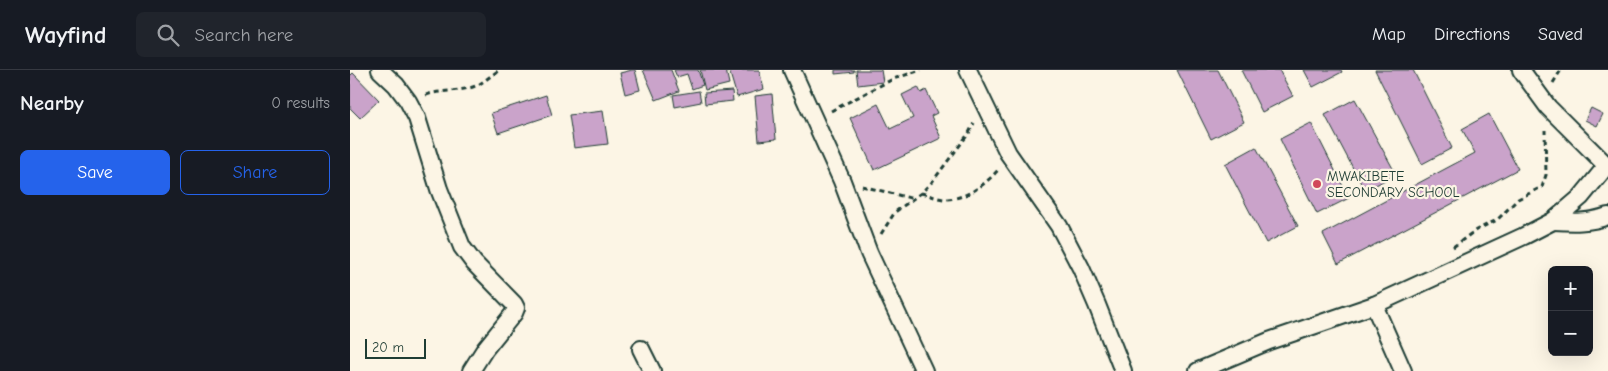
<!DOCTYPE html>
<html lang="en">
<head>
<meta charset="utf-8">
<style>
  :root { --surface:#171b24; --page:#20242c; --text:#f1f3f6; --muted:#9ea1a6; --line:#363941; --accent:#2563eb }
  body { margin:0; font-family:"Comic Neue",sans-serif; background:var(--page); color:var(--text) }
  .controls { position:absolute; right:15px; bottom:15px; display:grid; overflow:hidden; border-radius:8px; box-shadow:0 5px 20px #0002 }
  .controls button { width:45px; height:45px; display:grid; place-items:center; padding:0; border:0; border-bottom:1px solid var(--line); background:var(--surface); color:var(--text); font:25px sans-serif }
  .scale { position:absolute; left:15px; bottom:12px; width:61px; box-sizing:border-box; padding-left:5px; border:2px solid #1f3d34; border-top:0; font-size:14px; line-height:18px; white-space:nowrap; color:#1f3d34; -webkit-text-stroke:4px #fcf5e5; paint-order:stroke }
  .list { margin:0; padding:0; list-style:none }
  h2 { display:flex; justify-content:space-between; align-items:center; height:65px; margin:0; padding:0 20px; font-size:21px }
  h2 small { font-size:16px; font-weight:400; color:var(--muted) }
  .actions { display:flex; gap:10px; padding:15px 20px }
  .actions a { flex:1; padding:11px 0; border:1px solid var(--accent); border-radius:8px; text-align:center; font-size:18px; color:var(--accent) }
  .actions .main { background:var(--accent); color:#fff }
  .icon { flex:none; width:28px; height:28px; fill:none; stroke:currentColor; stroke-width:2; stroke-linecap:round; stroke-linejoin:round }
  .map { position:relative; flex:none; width:1258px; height:301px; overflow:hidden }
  header { display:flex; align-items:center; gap:30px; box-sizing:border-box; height:70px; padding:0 25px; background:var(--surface); border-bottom:1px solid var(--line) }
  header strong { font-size:24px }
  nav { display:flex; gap:28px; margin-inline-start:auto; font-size:18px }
  .search { width:350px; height:45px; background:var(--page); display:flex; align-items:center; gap:12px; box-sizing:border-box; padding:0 18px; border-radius:8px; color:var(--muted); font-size:19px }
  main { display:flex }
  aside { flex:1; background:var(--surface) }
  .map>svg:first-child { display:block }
  .building { fill:#caa3ca; stroke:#1f3d34 }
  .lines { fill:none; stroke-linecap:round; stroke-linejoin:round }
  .minor-casing { stroke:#1f3d34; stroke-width:20 }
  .path { stroke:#1f3d34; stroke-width:3; stroke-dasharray:5 4; stroke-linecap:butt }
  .minor { stroke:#fcf5e5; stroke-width:16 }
  .poi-dot { fill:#d1495b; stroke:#fcf5e5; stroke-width:2 }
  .labels { text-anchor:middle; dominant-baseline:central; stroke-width:4.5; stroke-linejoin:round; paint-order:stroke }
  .poi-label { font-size:14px; fill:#1f3d34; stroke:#fcf5e5; text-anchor:start }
</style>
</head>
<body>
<header>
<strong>Wayfind</strong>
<div class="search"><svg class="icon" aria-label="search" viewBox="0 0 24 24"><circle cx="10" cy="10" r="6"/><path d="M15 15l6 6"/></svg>Search here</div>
<nav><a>Map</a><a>Directions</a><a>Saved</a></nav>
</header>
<main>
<aside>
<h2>Nearby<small>0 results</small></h2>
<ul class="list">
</ul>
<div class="actions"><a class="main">Save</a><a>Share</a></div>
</aside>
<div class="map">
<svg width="1258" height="301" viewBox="0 0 1258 301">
  <rect width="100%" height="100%" fill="#fcf5e5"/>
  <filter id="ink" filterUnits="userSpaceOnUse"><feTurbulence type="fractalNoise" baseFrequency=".02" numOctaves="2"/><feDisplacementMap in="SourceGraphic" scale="10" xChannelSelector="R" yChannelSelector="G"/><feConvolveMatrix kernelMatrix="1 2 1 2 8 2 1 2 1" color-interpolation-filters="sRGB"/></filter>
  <g filter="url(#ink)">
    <g class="building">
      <path d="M282,0H285L290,20L275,24L270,3Z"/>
      <path d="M293,0H321L329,21L306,30Z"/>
      <path d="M324,0H348L353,15L342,19L337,4L327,7Z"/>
      <path d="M350,0H376L379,14L355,20Z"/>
      <path d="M379,0H409L414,19L387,27Z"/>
      <path d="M485,0H504V2L485,4Z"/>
      <path d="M506,0H531L533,12L508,15Z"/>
      <path d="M827,0H868L894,52L861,69Z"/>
      <path d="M891,0H929L943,26L912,42Z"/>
      <path d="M954,0H991L992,2L963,17Z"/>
      <path d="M1025,0H1063L1102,78L1072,94Z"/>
      <path d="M3,3L29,30L10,48L0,38V6Z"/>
      <path d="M568,17L571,23L576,20L587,43L581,46L591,68L524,100L500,48L528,34L540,59L563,48L552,25Z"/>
      <path d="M349,21L351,32L325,37L323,25Z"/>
      <path d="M382,21L383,31L355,34L354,23Z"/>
      <path d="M422,24L426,69L409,71L405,26Z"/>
      <path d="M196,25L202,45L148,63L141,43Z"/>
      <path d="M1005,29L1046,104L1015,121L975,45Z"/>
      <path d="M1241,38L1253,44L1247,56L1235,50Z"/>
      <path d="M253,41L258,74L224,78L219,45Z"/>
      <path d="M1139,44L1168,99L988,194L973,164L1125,83L1112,59Z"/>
      <path d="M961,53L999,128L967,144L930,69Z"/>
      <path d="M906,77L948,156L916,173L875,94Z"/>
    </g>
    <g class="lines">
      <defs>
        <g id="minor">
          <path d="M30,0L46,15L58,31L67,48L89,119L112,177L124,193L164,234L166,238L164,243L135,279L121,301"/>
          <path d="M442,0L492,111L519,183L574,301"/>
          <path d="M618,0L658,83L709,156L731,198L747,235L773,301"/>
          <path d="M1171,0L1198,37L1258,97"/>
          <path d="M1203,151C1222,152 1239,153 1258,146"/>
          <path d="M1024,235L1053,301"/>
          <path d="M291,279L302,301"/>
          <path d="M848,301L919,271L1024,235L1174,166L1203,151L1231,127L1258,94"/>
        </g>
      </defs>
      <use href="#minor" class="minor-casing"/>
      <g class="path">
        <path d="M1203,13L1211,0"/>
        <path d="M76,25C90,20 104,22 119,18C131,16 139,6 150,0"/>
        <path d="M481,41L543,9L571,0"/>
        <path d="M512,116L564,129"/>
        <path d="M571,123C579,125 586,128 594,129C615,130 635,115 648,100"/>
        <path d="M531,164L545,142L571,123L582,112L619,63L624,53"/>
        <path d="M1103,177L1126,160L1147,150L1168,129L1192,117L1196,105L1195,60"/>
      </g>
      <use href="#minor" class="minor"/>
    </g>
  </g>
  <circle class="poi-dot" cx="967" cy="114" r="5"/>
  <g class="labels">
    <g class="poi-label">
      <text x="977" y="106">MWAKIBETE<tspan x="977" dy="16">SECONDARY SCHOOL</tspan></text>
    </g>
  </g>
</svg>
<div class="controls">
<button>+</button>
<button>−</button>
</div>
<div class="scale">20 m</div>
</div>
</main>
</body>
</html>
